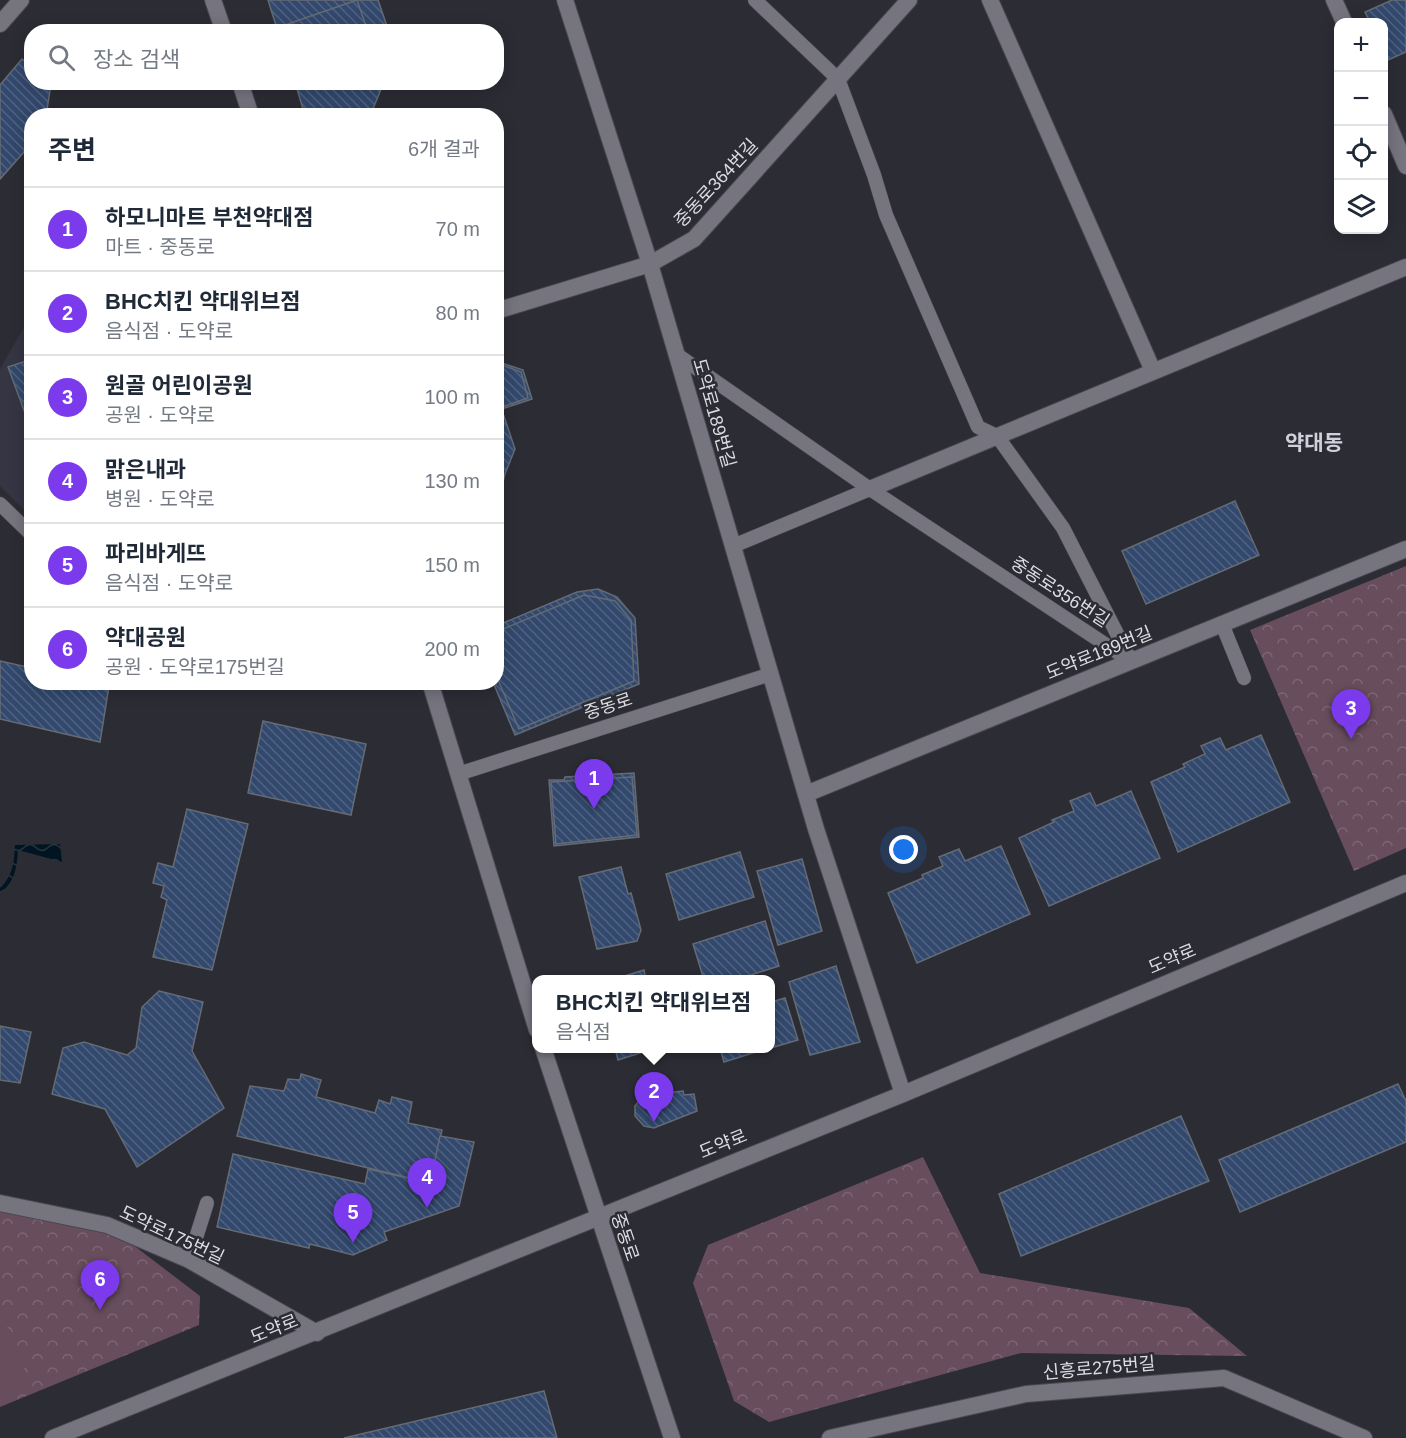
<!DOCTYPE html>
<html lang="ko">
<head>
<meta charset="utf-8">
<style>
  :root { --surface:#fff; --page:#f6f6f7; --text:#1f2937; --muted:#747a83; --line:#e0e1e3; --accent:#7c3aed }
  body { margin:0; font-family:Helvetica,"Noto Sans KR",sans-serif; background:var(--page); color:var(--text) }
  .controls { position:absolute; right:18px; top:18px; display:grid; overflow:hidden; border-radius:12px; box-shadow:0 3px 15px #0003 }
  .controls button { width:54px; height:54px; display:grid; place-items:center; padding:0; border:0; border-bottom:2px solid var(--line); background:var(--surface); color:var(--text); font:30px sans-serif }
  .you { position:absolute; left:904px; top:850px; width:21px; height:21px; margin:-15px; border:4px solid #fff; border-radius:50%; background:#1a73e8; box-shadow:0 0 0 9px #1a73e833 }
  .badge { display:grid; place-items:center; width:39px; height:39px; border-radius:50%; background:var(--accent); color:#fff; font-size:20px; font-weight:700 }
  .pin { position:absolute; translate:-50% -50px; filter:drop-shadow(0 2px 3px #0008) }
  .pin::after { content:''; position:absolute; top:32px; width:21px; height:18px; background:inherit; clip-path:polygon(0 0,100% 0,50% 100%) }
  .popup { position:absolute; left:532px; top:975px; width:243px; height:78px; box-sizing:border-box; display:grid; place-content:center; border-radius:12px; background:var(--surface); filter:drop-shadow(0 2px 4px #0005); font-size:20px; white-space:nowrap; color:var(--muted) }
  .popup b { font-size:22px; color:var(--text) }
  .popup::after { content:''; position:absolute; left:50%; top:100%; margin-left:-12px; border:12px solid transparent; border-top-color:var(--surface) }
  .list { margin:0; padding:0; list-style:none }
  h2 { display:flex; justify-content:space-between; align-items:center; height:78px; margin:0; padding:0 24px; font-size:26px }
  h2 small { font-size:20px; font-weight:400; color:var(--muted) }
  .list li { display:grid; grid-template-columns:39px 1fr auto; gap:18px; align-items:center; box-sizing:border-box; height:84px; padding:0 24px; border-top:2px solid var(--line) }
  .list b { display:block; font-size:22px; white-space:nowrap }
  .list p { margin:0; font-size:20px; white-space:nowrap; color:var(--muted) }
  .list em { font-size:20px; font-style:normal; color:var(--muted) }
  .icon { flex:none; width:33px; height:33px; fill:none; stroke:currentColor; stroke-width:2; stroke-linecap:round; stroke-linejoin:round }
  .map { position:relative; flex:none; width:1406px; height:1438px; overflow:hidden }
  .search { position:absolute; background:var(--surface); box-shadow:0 3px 15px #0003; left:24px; top:24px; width:480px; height:66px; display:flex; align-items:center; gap:15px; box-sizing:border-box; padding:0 21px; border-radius:24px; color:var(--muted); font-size:22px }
  .panel { position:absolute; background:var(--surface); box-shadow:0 3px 15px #0003; left:24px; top:108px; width:480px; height:582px; border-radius:24px }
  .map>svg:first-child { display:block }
  .built { fill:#353544 }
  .forest { fill:url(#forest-crowns) }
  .garden { fill:#684d5d }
  .water { fill:url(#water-waves) }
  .building { fill:url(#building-back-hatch); stroke:#656b74; stroke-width:1.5 }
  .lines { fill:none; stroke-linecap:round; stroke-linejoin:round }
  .service-casing { stroke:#49484f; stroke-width:15 }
  .minor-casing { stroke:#49484f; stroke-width:18 }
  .tertiary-casing { stroke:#49484f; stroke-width:18 }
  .service { stroke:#75747f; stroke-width:14 }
  .minor { stroke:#75747f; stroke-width:16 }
  .tertiary { stroke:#75747f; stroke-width:16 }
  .labels { text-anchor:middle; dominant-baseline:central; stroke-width:5; stroke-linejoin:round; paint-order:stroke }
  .street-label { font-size:18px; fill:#dddce2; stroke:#2c2c35 }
  .quarter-label { font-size:21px; font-weight:bold; fill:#d1d1dd; stroke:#2c2c35 }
</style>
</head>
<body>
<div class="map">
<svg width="1406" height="1438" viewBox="0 0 1406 1438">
  <defs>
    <pattern id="forest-crowns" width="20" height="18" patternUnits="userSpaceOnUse" patternTransform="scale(1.5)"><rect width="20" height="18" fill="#684d5d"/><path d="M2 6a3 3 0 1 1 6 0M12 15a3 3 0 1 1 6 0" fill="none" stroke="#7d6674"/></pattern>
    <pattern id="water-waves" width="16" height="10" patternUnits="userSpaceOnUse" patternTransform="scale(1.5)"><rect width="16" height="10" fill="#001421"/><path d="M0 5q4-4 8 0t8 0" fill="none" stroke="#253641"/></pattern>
    <pattern id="building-back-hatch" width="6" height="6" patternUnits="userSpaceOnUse" patternTransform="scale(1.5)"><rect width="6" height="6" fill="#32486c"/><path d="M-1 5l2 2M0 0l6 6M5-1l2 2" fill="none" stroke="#4f6281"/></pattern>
  </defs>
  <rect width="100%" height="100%" fill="#2c2c35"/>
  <path class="built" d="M31,315V517L0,486V369Z"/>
  <g class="forest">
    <path d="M1406,566V848L1354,871L1250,630Z"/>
    <path d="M923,1157L980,1273L1189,1308L1247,1356L1021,1353L769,1422L734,1401L693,1283L708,1245Z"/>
    <path d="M0,1203L107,1225L200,1296L199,1325L0,1407Z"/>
  </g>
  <path class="garden" d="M0,1308L30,1384L0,1395Z"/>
  <path class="water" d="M60,844L62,862L18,850C17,867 15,882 0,893V888C13,876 14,862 15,845Z"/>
  <g class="building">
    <path d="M268,0H378L389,32H278Z"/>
    <path d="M357,0L368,32H287L285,25Z"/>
    <path d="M1392,0H1406V52L1388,60L1384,50V22H1370L1365,12Z"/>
    <path d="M22,59L32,67V82L51,84L46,116H32V143L0,179V85Z"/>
    <path d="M295,82H384L370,116H305Z"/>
    <path d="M32,359V432L8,367Z"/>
    <path d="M496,361L523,370L532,399L496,411Z"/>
    <path d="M496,363L521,372L528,398L496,409Z"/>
    <path d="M504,416L515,449L505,474L496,509V419Z"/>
    <path d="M1235,501L1259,555L1146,604L1122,551Z"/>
    <path d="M598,589L617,597L635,618L639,684L515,735L493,682H496V626L577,592Z"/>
    <path d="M584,595L615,601L631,620L634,681L519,729L496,675V632Z"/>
    <path d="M0,661L32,668V682H93L109,686L100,742L0,719Z"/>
    <path d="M263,721L366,744L351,815L248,793Z"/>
    <path d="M1261,735L1290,802L1178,852L1151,782L1185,767L1183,764L1205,754L1201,746L1220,738L1226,750Z"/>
    <path d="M634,773L639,837L554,846L549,780H564L565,777Z"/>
    <path d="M632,777L637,835L556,844L551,782Z"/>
    <path d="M1131,791L1160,858L1049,906L1019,838L1054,822L1052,820L1074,811L1070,801L1090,793L1096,806Z"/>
    <path d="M187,809L248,824L212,970L153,957L167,900L161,897L164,886L153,883L158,863L173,867Z"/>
    <path d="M1001,846L1030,914L917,963L888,893L923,878L922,875L943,866L939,857L959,849L965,861Z"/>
    <path d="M740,852L754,897L679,920L666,874Z"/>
    <path d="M802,859L822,931L778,945L757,871Z"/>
    <path d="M621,867L628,894L631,893L641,930L637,941L597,949L579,877Z"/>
    <path d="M765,921L779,966L735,980H704L693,944Z"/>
    <path d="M836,966L860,1042L810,1055L789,982Z"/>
    <path d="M644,970L646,980H611Z"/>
    <path d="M159,991L203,1002L192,1051L224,1108L137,1167L105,1109L52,1094L63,1048L84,1042L127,1055L136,1048L142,1007Z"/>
    <path d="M785,998L798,1040L771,1048V1002Z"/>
    <path d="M0,1026L31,1032L20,1083L0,1080Z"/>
    <path d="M615,1048H656L618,1060Z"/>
    <path d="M720,1048H769L724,1062Z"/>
    <path d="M301,1074L321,1080L316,1097L375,1113L379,1100L390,1104L392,1097L412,1102L408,1123L442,1130L430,1183L237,1136L250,1086L284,1091L288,1079L300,1080Z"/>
    <path d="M1398,1084L1406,1101V1142L1240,1212L1219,1160Z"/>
    <path d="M683,1091L684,1095L694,1094L697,1111L654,1128L644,1126L635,1116V1106L641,1098L648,1095Z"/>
    <path d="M1181,1116L1209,1181L1021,1256L999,1194Z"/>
    <path d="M440,1136L474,1142L459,1206L384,1232L387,1240L353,1255L310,1244L309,1248L217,1227L233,1154L365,1184L368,1169L430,1183Z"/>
    <path d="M544,1391L557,1438H344Z"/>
  </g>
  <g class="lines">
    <defs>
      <g id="service">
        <path d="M755,0L838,79L874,175L886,215L978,427L997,436L1063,528L1131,661"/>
        <path d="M676,354L870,489L1129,660"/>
        <path d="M0,504L32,535"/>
        <path d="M733,546L870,489"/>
        <path d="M1222,624L1244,678"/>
        <path d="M458,774L771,674"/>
        <path d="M189,1260L207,1203"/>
      </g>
      <g id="minor">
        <path d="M565,0L650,264L816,829L903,1094"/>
        <path d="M990,0L1153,371"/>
        <path d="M1334,0L1344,22"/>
        <path d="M1384,114L1406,166"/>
        <path d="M496,311L650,264L694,239L909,0"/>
        <path d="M870,489L1406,267"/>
        <path d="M806,794L1406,549"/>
        <path d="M0,1203L107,1225L189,1260L317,1333"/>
        <path d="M53,1438L903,1094L1406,883"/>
        <path d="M830,1438L1026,1394L1224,1378L1364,1438"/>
      </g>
      <g id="tertiary">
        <path d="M213,0L224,32"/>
        <path d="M0,24L21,0"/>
        <path d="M240,82L251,116"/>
        <path d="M430,682L537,1030"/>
        <path d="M543,1048L672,1438"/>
      </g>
    </defs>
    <use href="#service" class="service-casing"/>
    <use href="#minor" class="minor-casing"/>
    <use href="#tertiary" class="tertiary-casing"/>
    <use href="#service" class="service"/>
    <use href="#minor" class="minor"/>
    <use href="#tertiary" class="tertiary"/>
  </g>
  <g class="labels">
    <g class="street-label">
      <text transform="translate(716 183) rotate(-47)">중동로364번길</text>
      <text transform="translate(714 413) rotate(74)">도약로189번길</text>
      <text transform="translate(1060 592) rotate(33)">중동로356번길</text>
      <text transform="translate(1099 653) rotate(-22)">도약로189번길</text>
      <text transform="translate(608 706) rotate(-18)">중동로</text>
      <text transform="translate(1172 959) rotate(-23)">도약로</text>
      <text transform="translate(723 1144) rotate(-22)">도약로</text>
      <text transform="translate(172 1235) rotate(25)">도약로175번길</text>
      <text transform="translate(625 1237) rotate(71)">중동로</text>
      <text transform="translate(274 1329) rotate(-22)">도약로</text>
      <text transform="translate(1099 1368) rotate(-5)">신흥로275번길</text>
    </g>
    <g class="quarter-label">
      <text x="1314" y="442">약대동</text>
    </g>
  </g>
</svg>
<div class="controls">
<button>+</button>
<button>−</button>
<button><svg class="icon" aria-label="locate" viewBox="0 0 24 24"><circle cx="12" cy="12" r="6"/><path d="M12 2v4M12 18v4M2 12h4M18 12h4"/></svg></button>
<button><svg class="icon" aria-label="layers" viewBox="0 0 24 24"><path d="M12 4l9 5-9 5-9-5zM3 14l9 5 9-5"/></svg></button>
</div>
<div class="you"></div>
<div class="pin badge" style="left:594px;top:809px">1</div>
<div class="pin badge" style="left:654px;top:1122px">2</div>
<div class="popup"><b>BHC치킨 약대위브점</b>음식점</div>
<div class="pin badge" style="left:1351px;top:739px">3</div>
<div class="pin badge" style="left:427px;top:1208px">4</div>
<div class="pin badge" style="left:353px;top:1243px">5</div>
<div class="pin badge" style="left:100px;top:1310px">6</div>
<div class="search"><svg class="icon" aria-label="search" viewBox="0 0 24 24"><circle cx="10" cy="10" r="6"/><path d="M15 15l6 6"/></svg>장소 검색</div>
<section class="panel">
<h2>주변<small>6개 결과</small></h2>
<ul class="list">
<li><span class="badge">1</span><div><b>하모니마트 부천약대점</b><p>마트 · 중동로</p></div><em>70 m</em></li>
<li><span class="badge">2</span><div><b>BHC치킨 약대위브점</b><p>음식점 · 도약로</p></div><em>80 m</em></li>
<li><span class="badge">3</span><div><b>원골 어린이공원</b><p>공원 · 도약로</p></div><em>100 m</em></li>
<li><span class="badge">4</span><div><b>맑은내과</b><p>병원 · 도약로</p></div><em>130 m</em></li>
<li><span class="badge">5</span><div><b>파리바게뜨</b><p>음식점 · 도약로</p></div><em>150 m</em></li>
<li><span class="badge">6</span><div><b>약대공원</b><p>공원 · 도약로175번길</p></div><em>200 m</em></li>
</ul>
</section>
</div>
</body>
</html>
